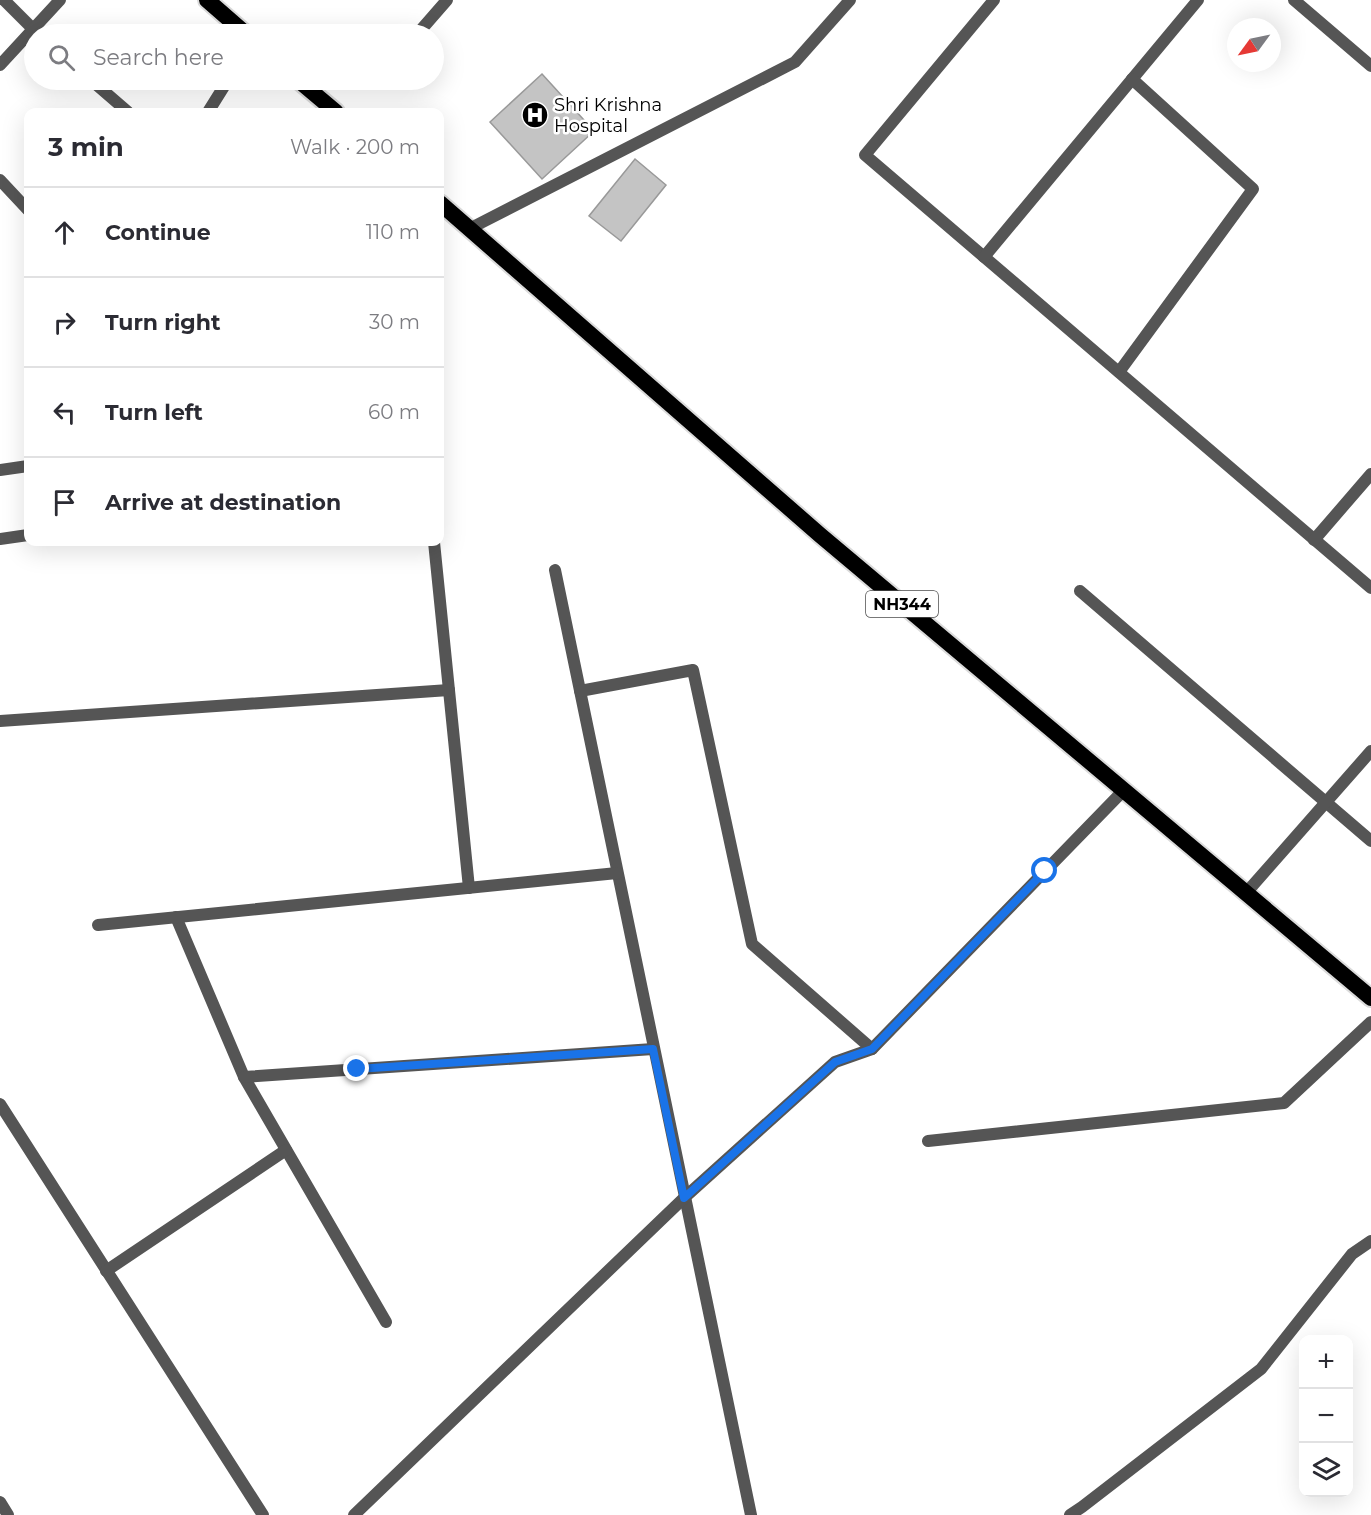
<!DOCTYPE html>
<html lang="en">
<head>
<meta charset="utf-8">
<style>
  :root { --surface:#fff; --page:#f2f2f3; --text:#2b2b33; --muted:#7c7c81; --line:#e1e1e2 }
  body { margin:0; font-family:Montserrat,sans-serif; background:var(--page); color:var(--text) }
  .controls { position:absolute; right:18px; bottom:18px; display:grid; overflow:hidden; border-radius:12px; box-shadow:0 6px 24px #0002 }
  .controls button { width:54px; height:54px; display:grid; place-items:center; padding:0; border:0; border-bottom:2px solid var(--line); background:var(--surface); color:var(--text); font:30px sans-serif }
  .compass { position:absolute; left:1227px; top:18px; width:54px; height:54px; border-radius:50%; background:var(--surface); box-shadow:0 6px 24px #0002; rotate:237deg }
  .stop { position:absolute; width:18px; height:18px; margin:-14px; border:4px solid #1a73e8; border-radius:50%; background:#fff }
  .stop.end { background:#1a73e8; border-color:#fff; box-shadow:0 2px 6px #0008 }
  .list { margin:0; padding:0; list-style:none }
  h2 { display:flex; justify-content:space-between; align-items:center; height:78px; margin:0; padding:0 24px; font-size:26px }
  h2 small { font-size:20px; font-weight:400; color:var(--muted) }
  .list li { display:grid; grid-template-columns:39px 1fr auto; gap:18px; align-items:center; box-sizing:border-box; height:90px; padding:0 24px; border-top:2px solid var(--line) }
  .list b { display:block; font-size:22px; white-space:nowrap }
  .list em { font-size:20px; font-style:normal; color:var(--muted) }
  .icon { flex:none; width:33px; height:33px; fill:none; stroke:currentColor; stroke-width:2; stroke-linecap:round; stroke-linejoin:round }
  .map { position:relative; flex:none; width:1371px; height:1515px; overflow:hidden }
  .search { position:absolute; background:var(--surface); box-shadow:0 6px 24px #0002; left:24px; top:24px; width:420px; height:66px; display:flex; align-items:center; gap:15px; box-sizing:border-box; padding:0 21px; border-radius:33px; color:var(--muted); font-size:22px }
  .panel { position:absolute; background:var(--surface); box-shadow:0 6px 24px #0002; left:24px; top:108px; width:420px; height:438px; border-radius:12px }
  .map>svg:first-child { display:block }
  .building { fill:#c4c4c4; stroke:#999; stroke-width:1.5 }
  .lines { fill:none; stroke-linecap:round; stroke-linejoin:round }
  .trunk-casing { stroke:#dbdbdb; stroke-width:20 }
  .minor { stroke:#555; stroke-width:12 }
  .trunk { stroke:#000; stroke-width:16 }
  .route { stroke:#1a73e8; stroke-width:8 }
  .labels { text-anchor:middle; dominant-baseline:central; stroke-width:5; stroke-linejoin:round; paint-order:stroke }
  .shield { fill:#fff; stroke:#4c4c4c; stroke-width:1.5 }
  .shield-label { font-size:16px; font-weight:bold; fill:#000 }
  .poi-label { font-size:18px; fill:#000; stroke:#fff; text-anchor:start }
</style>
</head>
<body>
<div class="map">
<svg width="1371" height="1515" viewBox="0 0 1371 1515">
  <rect width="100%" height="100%" fill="#fff"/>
  <g class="building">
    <path d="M542,74L594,131L542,179L490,122Z"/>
    <path d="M635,159L666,185L621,241L589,216Z"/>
  </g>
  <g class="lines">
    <defs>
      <g id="trunk">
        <path d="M207,0L246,34"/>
        <path d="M298,80L336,112"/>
        <path d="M440,203L820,535L1371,998"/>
      </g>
    </defs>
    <use href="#trunk" class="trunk-casing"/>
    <g class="minor">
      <path d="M4,0L38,34"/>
      <path d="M994,0L865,155L1371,588"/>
      <path d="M1294,0L1371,66"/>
      <path d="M420,31L447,0"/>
      <path d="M0,65L60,0"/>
      <path d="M91,80L128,112"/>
      <path d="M208,112L228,80"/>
      <path d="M0,180L28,210"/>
      <path d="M469,229L795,62L850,0"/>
      <path d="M984,257L1198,0"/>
      <path d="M1119,372L1253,189L1132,79"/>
      <path d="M0,470L28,466"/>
      <path d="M0,539L28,535"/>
      <path d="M1314,540L1371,474"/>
      <path d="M434,542L469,888"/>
      <path d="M555,570L751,1515"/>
      <path d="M1080,591L1371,841"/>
      <path d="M580,691L693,670L752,944L872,1049"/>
      <path d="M0,721L449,690"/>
      <path d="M1246,893L1371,751"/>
      <path d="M176,917L244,1077L386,1322"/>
      <path d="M98,925L617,873"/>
      <path d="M244,1077L653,1049"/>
      <path d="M0,1104L263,1515"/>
      <path d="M928,1141L1284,1103L1371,1022"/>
      <path d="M106,1271L286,1150"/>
      <path d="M0,1502L8,1515"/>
      <path d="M354,1515L684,1198L835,1062L872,1049L1124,790"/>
      <path d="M1070,1515L1082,1507L1261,1369L1352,1254L1371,1241"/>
    </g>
    <use href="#trunk" class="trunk"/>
  </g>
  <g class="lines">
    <path class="route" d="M357,1069L653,1049L684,1198L835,1062L872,1049L1045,871"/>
  </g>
  <defs>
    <symbol id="hospital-disc" viewBox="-11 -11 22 22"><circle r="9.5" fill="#000" stroke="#fff"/><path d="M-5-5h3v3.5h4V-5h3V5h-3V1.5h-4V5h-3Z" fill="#fff"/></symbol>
  </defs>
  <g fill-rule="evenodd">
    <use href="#hospital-disc" x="520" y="100" width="30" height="30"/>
  </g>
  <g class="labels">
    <rect class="shield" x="866" y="591" width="72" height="26" rx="4.5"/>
    <g class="shield-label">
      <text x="902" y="604">NH344</text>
    </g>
    <g class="poi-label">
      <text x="554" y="105">Shri Krishna<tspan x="554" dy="21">Hospital</tspan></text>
    </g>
  </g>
</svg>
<div class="controls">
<button>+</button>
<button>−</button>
<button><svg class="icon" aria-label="layers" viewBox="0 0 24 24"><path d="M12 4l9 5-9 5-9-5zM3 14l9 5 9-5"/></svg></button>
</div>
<svg class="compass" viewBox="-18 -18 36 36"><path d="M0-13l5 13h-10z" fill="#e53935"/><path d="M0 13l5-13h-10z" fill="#7c7c81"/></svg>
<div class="stop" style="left:1045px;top:871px"></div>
<div class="stop end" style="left:357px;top:1069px"></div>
<div class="search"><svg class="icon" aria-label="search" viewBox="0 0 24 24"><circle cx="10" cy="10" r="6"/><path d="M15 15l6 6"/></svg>Search here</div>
<section class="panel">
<h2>3 min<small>Walk · 200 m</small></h2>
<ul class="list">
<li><svg class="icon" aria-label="ahead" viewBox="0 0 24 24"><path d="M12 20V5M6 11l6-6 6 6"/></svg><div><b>Continue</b></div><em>110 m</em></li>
<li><svg class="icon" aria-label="right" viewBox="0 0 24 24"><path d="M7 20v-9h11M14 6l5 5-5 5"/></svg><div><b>Turn right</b></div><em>30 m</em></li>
<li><svg class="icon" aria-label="left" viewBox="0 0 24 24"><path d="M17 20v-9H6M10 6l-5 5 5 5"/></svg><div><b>Turn left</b></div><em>60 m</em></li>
<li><svg class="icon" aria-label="arrive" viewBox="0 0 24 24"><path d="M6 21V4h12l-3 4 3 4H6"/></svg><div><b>Arrive at destination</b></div></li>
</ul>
</section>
</div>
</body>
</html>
